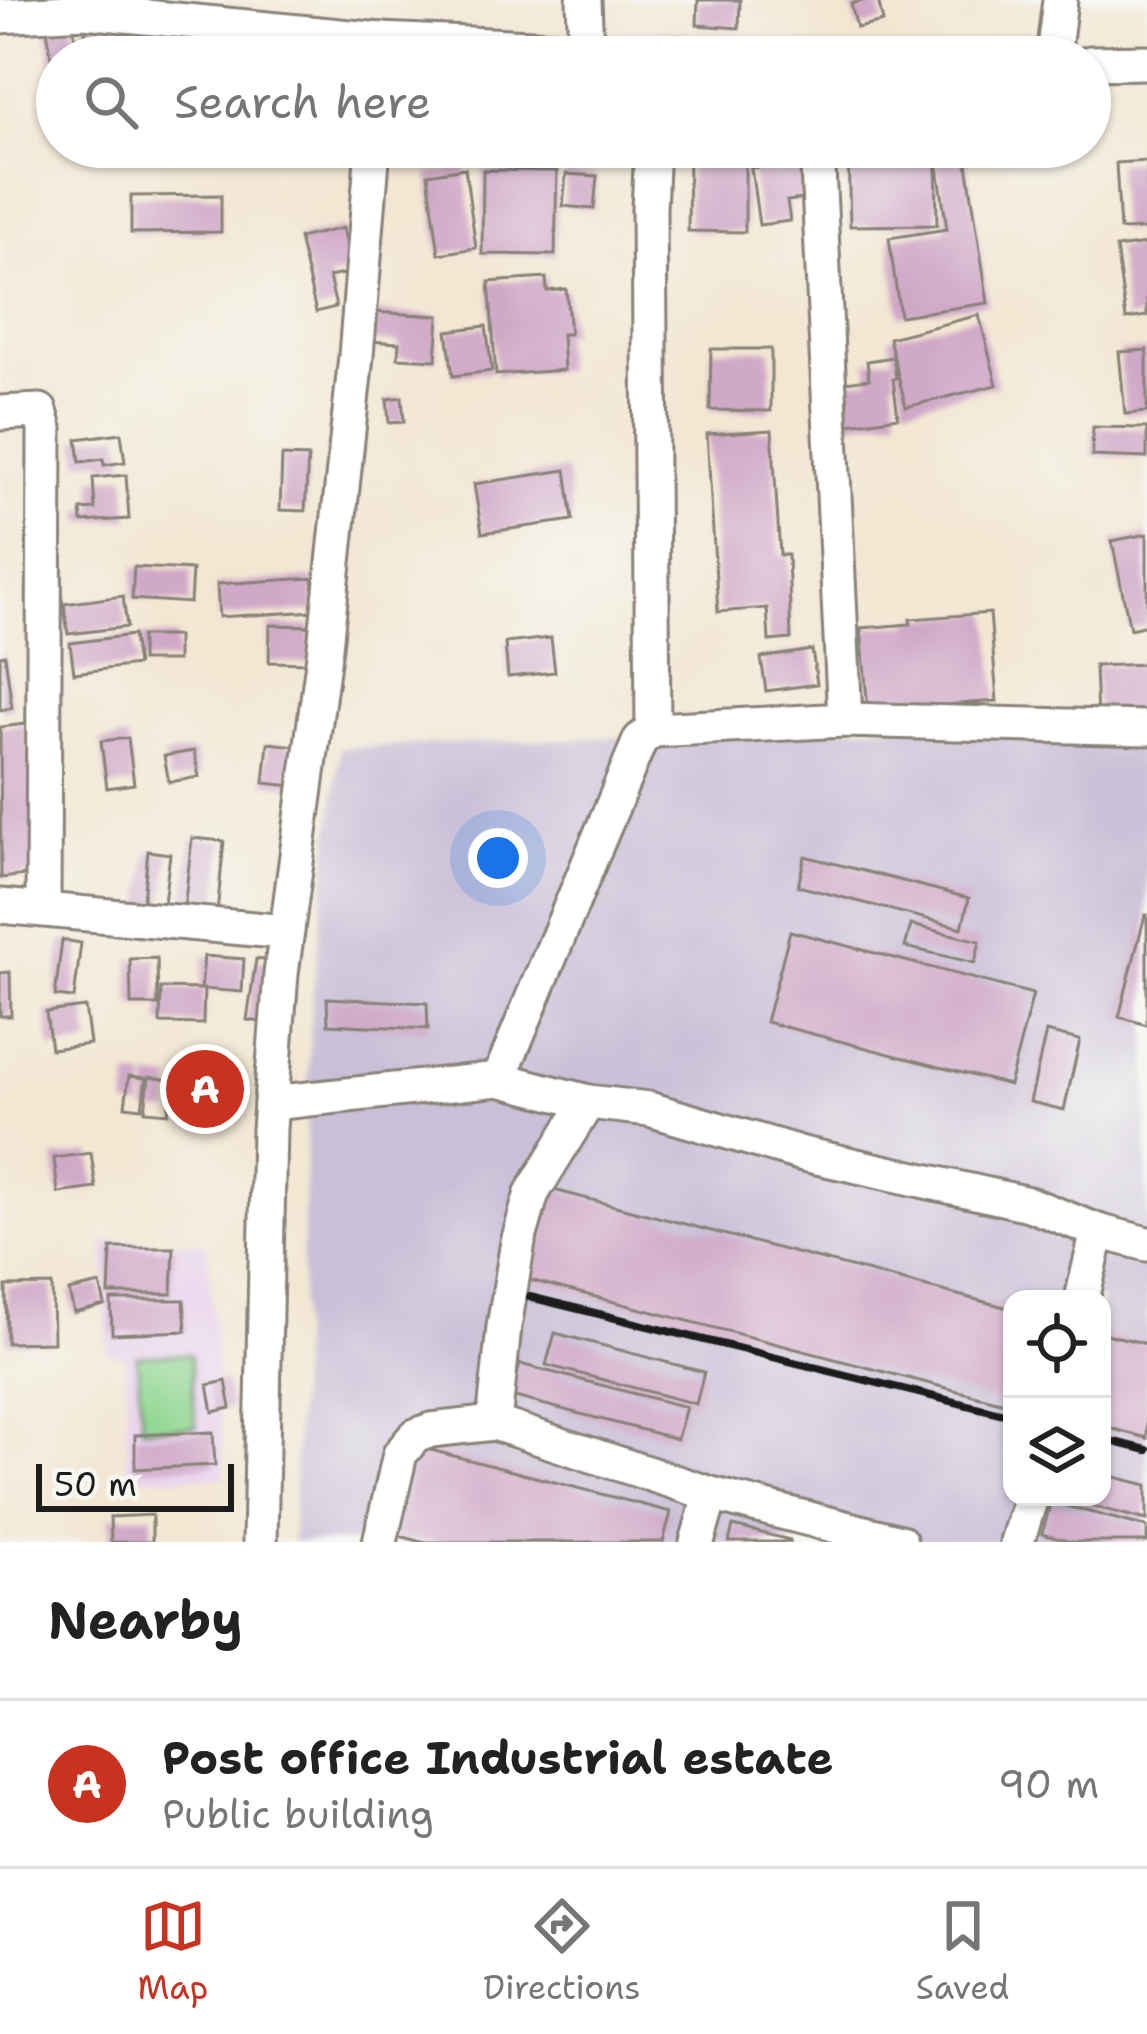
<!DOCTYPE html>
<html lang="en">
<head>
<meta charset="utf-8">
<style>
  :root { --surface:#fff; --page:#f6f6f6; --text:#222; --muted:#767676; --line:#e0e0e0; --accent:#c8321e }
  body { margin:0; font-family:"Shantell Sans",sans-serif; background:var(--page); color:var(--text) }
  .controls { position:absolute; right:36px; bottom:36px; display:grid; overflow:hidden; border-radius:24px; box-shadow:0 3px 9px #0004 }
  .controls button { width:108px; height:108px; display:grid; place-items:center; padding:0; border:0; border-bottom:3px solid var(--line); background:var(--surface); color:var(--text); font:60px sans-serif }
  .scale { position:absolute; left:36px; bottom:30px; width:198px; box-sizing:border-box; padding-left:12px; border:6px solid #1c1c1c; border-top:0; font-size:33px; line-height:42px; white-space:nowrap; color:#1c1c1c; -webkit-text-stroke:9px #f6f6f2; paint-order:stroke }
  .you { position:absolute; left:498px; top:858px; width:42px; height:42px; margin:-30px; border:9px solid #fff; border-radius:50%; background:#1a73e8; box-shadow:0 0 0 18px #1a73e833 }
  .badge { display:grid; place-items:center; width:78px; height:78px; border-radius:50%; background:var(--accent); color:#fff; font-size:39px; font-weight:700 }
  .pin { position:absolute; translate:-50% -50%; border:6px solid #fff; box-shadow:0 3px 12px #0006 }
  .list { margin:0; padding:0; list-style:none }
  h2 { display:flex; justify-content:space-between; align-items:center; height:156px; margin:0; padding:0 48px; font-size:51px }
  h2 small { font-size:39px; font-weight:400; color:var(--muted) }
  .list li { display:grid; grid-template-columns:78px 1fr auto; gap:36px; align-items:center; box-sizing:border-box; height:168px; padding:0 48px; border-top:3px solid var(--line) }
  .list b { display:block; font-size:45px; white-space:nowrap }
  .list p { margin:0; font-size:39px; white-space:nowrap; color:var(--muted) }
  .list em { font-size:39px; font-style:normal; color:var(--muted) }
  .icon { flex:none; width:66px; height:66px; fill:none; stroke:currentColor; stroke-width:2; stroke-linecap:round; stroke-linejoin:round }
  .map { position:relative; flex:none; width:1147px; height:1542px; overflow:hidden }
  .search { position:absolute; background:var(--surface); box-shadow:0 3px 9px #0004; left:36px; right:36px; top:36px; height:132px; display:flex; align-items:center; gap:30px; box-sizing:border-box; padding:0 42px; border-radius:66px; color:var(--muted); font-size:45px }
  .sheet { height:324px; background:var(--surface) }
  nav { display:flex; justify-content:space-around; align-items:center; box-sizing:border-box; height:168px; border-top:3px solid var(--line); background:var(--surface); font-size:33px; color:var(--muted) }
  nav a { display:grid; justify-items:center; gap:6px }
  nav .on { color:var(--accent) }
  .map>svg:first-child { display:block }
  .built { fill:#e9d2ed }
  .industrial { fill:#c9bfd7; fill-rule:evenodd }
  .green { fill:#8fd690; stroke:#567956; stroke-width:3 }
  .building { fill:#d0a8c8 }
  .lines { fill:none; stroke-linecap:round; stroke-linejoin:round }
  .minor-casing { stroke:#888278; stroke-width:39 }
  .minor { stroke:#fff; stroke-width:33 }
  .rail { stroke:#1c1c1c; stroke-width:8 }
</style>
</head>
<body>
<div class="map">
<svg width="1147" height="1542" viewBox="0 0 1147 1542">
  <rect width="100%" height="100%" fill="#f6f6f2"/>
  <filter id="ink" filterUnits="userSpaceOnUse"><feTurbulence type="fractalNoise" baseFrequency=".00833" numOctaves="2"/><feDisplacementMap in="SourceGraphic" scale="24" xChannelSelector="R" yChannelSelector="G"/><feConvolveMatrix kernelMatrix="1 2 1 2 8 2 1 2 1" color-interpolation-filters="sRGB"/></filter>
  <filter id="wash" filterUnits="userSpaceOnUse"><feTurbulence type="fractalNoise" baseFrequency=".004" numOctaves="4" result="noise"/><feDisplacementMap in="SourceGraphic" scale="48" xChannelSelector="R" yChannelSelector="G"/><feGaussianBlur stdDeviation="2.7" result="paint"/><feColorMatrix in="noise" values="0 0 0 0 0 0 0 0 0 0 0 0 0 0 0 0 0 1.4 0 .05"/><feComposite in="paint" operator="in"/></filter>
  <g filter="url(#wash)">
    <rect width="100%" height="100%" fill="#f3e7d3"/>
    <path class="built" d="M104,1241L207,1243L225,1478L127,1477L126,1356L107,1354Z"/>
    <path class="industrial" d="M1147,716V1542H292L311,1009L340,748ZM1012,1299H1102V1497H1012Z"/>
    <path class="green" d="M190,1354L196,1427L142,1428L137,1356Z"/>
    <g id="blocks">
      <g class="building">
        <path d="M698,0H740L739,28L697,25Z"/>
        <path d="M865,0H878L883,22L857,28L851,4Z"/>
        <path d="M85,24L127,26L123,57H86Z"/>
        <path d="M73,25L77,57H57V64H52L47,29Z"/>
        <path d="M219,42L252,46L250,57H217Z"/>
        <path d="M282,42L365,52L364,57H280Z"/>
        <path d="M893,147H936L937,225L850,226L848,150Z"/>
        <path d="M689,155H745V232L688,231Z"/>
        <path d="M966,157L988,303L900,316L889,238L947,229L937,161Z"/>
        <path d="M806,161L811,198L787,201L790,221L759,225L751,168Z"/>
        <path d="M1147,161V229L1120,230L1116,163Z"/>
        <path d="M465,168L476,248L439,254L428,174Z"/>
        <path d="M483,170L557,171L555,255L482,254Z"/>
        <path d="M566,174L597,176L594,209L563,206Z"/>
        <path d="M221,195V232L131,233V196Z"/>
        <path d="M343,228L353,272L329,277L336,307L316,312L299,238Z"/>
        <path d="M1147,244V316L1126,319L1116,248Z"/>
        <path d="M546,278L547,291L566,289L570,334H562L564,370L496,375L489,282Z"/>
        <path d="M372,312L439,316L436,360L398,358L399,343L369,341Z"/>
        <path d="M979,315L997,385L906,407L889,338Z"/>
        <path d="M486,326L492,371L453,376L447,331Z"/>
        <path d="M711,349H771V411L710,410Z"/>
        <path d="M1147,350V412L1125,414L1119,352Z"/>
        <path d="M893,357L896,378L893,379L898,417L842,425L836,383L869,379L867,361Z"/>
        <path d="M402,397L404,422L389,423L387,399Z"/>
        <path d="M1093,427L1147,428V458L1092,456Z"/>
        <path d="M772,430L780,555H788L791,639L769,641L767,608L718,612L707,434Z"/>
        <path d="M121,433L125,462L104,465L103,459L80,462L77,439Z"/>
        <path d="M282,456L308,457L305,511L280,510Z"/>
        <path d="M566,470L573,520L482,533L474,484Z"/>
        <path d="M126,475L129,519L82,522L81,510L95,509L93,478Z"/>
        <path d="M1147,534V625L1130,629L1112,541Z"/>
        <path d="M134,567L192,570L190,603L132,599Z"/>
        <path d="M313,578L315,611L219,617L217,584Z"/>
        <path d="M123,596L127,627L68,634L64,604Z"/>
        <path d="M990,613L997,701L868,711L861,628L911,624L910,619Z"/>
        <path d="M270,625L311,626L310,663L269,662Z"/>
        <path d="M133,635L137,665L74,673L70,643Z"/>
        <rect x="141" y="636" width="36" height="25"/>
        <path d="M551,638L555,672L508,677L505,643Z"/>
        <path d="M812,650L817,684L766,691L761,658Z"/>
        <path d="M5,655L12,708L0,710V656Z"/>
        <path d="M1147,664V716L1097,718L1095,666Z"/>
        <path d="M26,724L40,832L34,874L1,878L0,727Z"/>
        <path d="M128,738L134,784L107,788L101,741Z"/>
        <path d="M268,743L307,747L303,787L264,783Z"/>
        <path d="M194,751L199,777L169,782L164,756Z"/>
        <path d="M192,838L224,841L217,913L184,909Z"/>
        <path d="M148,851L170,854L163,911L142,909Z"/>
        <path d="M805,856L969,898L962,928L798,886Z"/>
        <path d="M1145,915H1147V1025L1119,1017Z"/>
        <path d="M911,925L980,941L975,963L905,947Z"/>
        <path d="M790,931L1033,994L1009,1085L766,1022Z"/>
        <path d="M62,940L81,943L74,998L55,996Z"/>
        <path d="M204,956L244,959L242,992L204,989L203,1024L160,1023L161,988L204,989H201Z"/>
        <path d="M157,958L158,1005H131L130,959Z"/>
        <path d="M256,959L279,962L269,1023L247,1020Z"/>
        <path d="M10,972L11,1016H0V973Z"/>
        <path d="M327,998L427,1003L428,1029L328,1024Z"/>
        <path d="M85,1007L90,1044L51,1049L46,1012Z"/>
        <path d="M1046,1032L1080,1040L1064,1110L1030,1102Z"/>
        <path d="M129,1076L146,1078L142,1108L125,1106Z"/>
        <path d="M149,1077L172,1080L168,1113L145,1111Z"/>
        <path d="M91,1153L96,1188L58,1193L54,1158Z"/>
        <path d="M550,1189L1012,1309V1405L526,1279Z"/>
        <path d="M111,1248H174L172,1294H109Z"/>
        <path d="M100,1284L105,1305L74,1313L69,1291Z"/>
        <path d="M52,1285L53,1342L7,1343L6,1286Z"/>
        <path d="M111,1300H184L186,1331L112,1334Z"/>
        <path d="M555,1333L704,1372L696,1404L546,1365Z"/>
        <path d="M1102,1333L1147,1344V1438L1102,1426Z"/>
        <path d="M520,1364L686,1407L677,1439L511,1396Z"/>
        <path d="M226,1381L231,1408L213,1412L208,1385Z"/>
        <path d="M213,1432L215,1465L135,1469V1435Z"/>
        <path d="M419,1447L671,1512L663,1542H422L396,1535Z"/>
        <path d="M1102,1474L1147,1485V1520L1064,1499L1102,1497Z"/>
        <path d="M1051,1502L1147,1527V1542H1071L1042,1534Z"/>
        <path d="M152,1515V1542H111L110,1517Z"/>
        <path d="M733,1526L790,1540V1542H729Z"/>
      </g>
    </g>
  </g>
  <g filter="url(#ink)">
    <use href="#blocks" fill-opacity="0" stroke="#888278" stroke-width="3"/>
    <g class="lines">
      <defs>
        <g id="minor">
          <path d="M584,0L586,50"/>
          <path d="M0,16L84,11L381,40L380,57"/>
          <path d="M381,40L745,57"/>
          <path d="M1053,57L1060,0"/>
          <path d="M1090,63L1147,62"/>
          <path d="M652,147L649,209L653,730"/>
          <path d="M817,147L845,720"/>
          <path d="M0,413L40,411L45,429L43,909"/>
          <path d="M0,906L287,932"/>
          <path d="M499,1079L588,1102L649,1109L803,1154L1029,1204L1098,1231L1147,1244"/>
          <path d="M271,1103L499,1079L640,740L653,730L845,720L1147,728"/>
          <path d="M1082,1299L1098,1231"/>
          <path d="M494,1423L504,1327L518,1242L532,1193L588,1102"/>
          <path d="M260,1542L269,1129L281,974L325,647L356,356L373,147"/>
          <path d="M380,1542L400,1454L415,1436L431,1430L494,1423L711,1494L900,1542"/>
          <path d="M697,1542L711,1494"/>
          <path d="M1017,1542L1031,1497"/>
        </g>
      </defs>
      <use href="#minor" class="minor-casing"/>
      <use href="#minor" class="minor"/>
      <g class="rail">
        <path d="M530,1297L1012,1416"/>
        <path d="M1102,1439L1147,1450"/>
      </g>
    </g>
  </g>
</svg>
<div class="controls">
<button><svg class="icon" aria-label="locate" viewBox="0 0 24 24"><circle cx="12" cy="12" r="6"/><path d="M12 2v4M12 18v4M2 12h4M18 12h4"/></svg></button>
<button><svg class="icon" aria-label="layers" viewBox="0 0 24 24"><path d="M12 4l9 5-9 5-9-5zM3 14l9 5 9-5"/></svg></button>
</div>
<div class="scale">50 m</div>
<div class="you"></div>
<div class="pin badge" style="left:205px;top:1089px">A</div>
<div class="search"><svg class="icon" aria-label="search" viewBox="0 0 24 24"><circle cx="10" cy="10" r="6"/><path d="M15 15l6 6"/></svg>Search here</div>
</div>
<section class="sheet">
<h2>Nearby<small></small></h2>
<ul class="list">
<li><span class="badge">A</span><div><b>Post office Industrial estate</b><p>Public building</p></div><em>90 m</em></li>
</ul>
</section>
<nav>
<a class="on"><svg class="icon" aria-label="map" viewBox="0 0 24 24"><path d="M3 6l6-2 6 2 6-2v14l-6 2-6-2-6 2zM9 4v14M15 6v14"/></svg>Map</a>
<a><svg class="icon" aria-label="directions" viewBox="0 0 24 24"><path d="M12 3l9 9-9 9-9-9zM9 14v-3h6M13 9l2 2-2 2"/></svg>Directions</a>
<a><svg class="icon" aria-label="saved" viewBox="0 0 24 24"><path d="M7 4h10v16l-5-4-5 4z"/></svg>Saved</a>
</nav>
</body>
</html>
